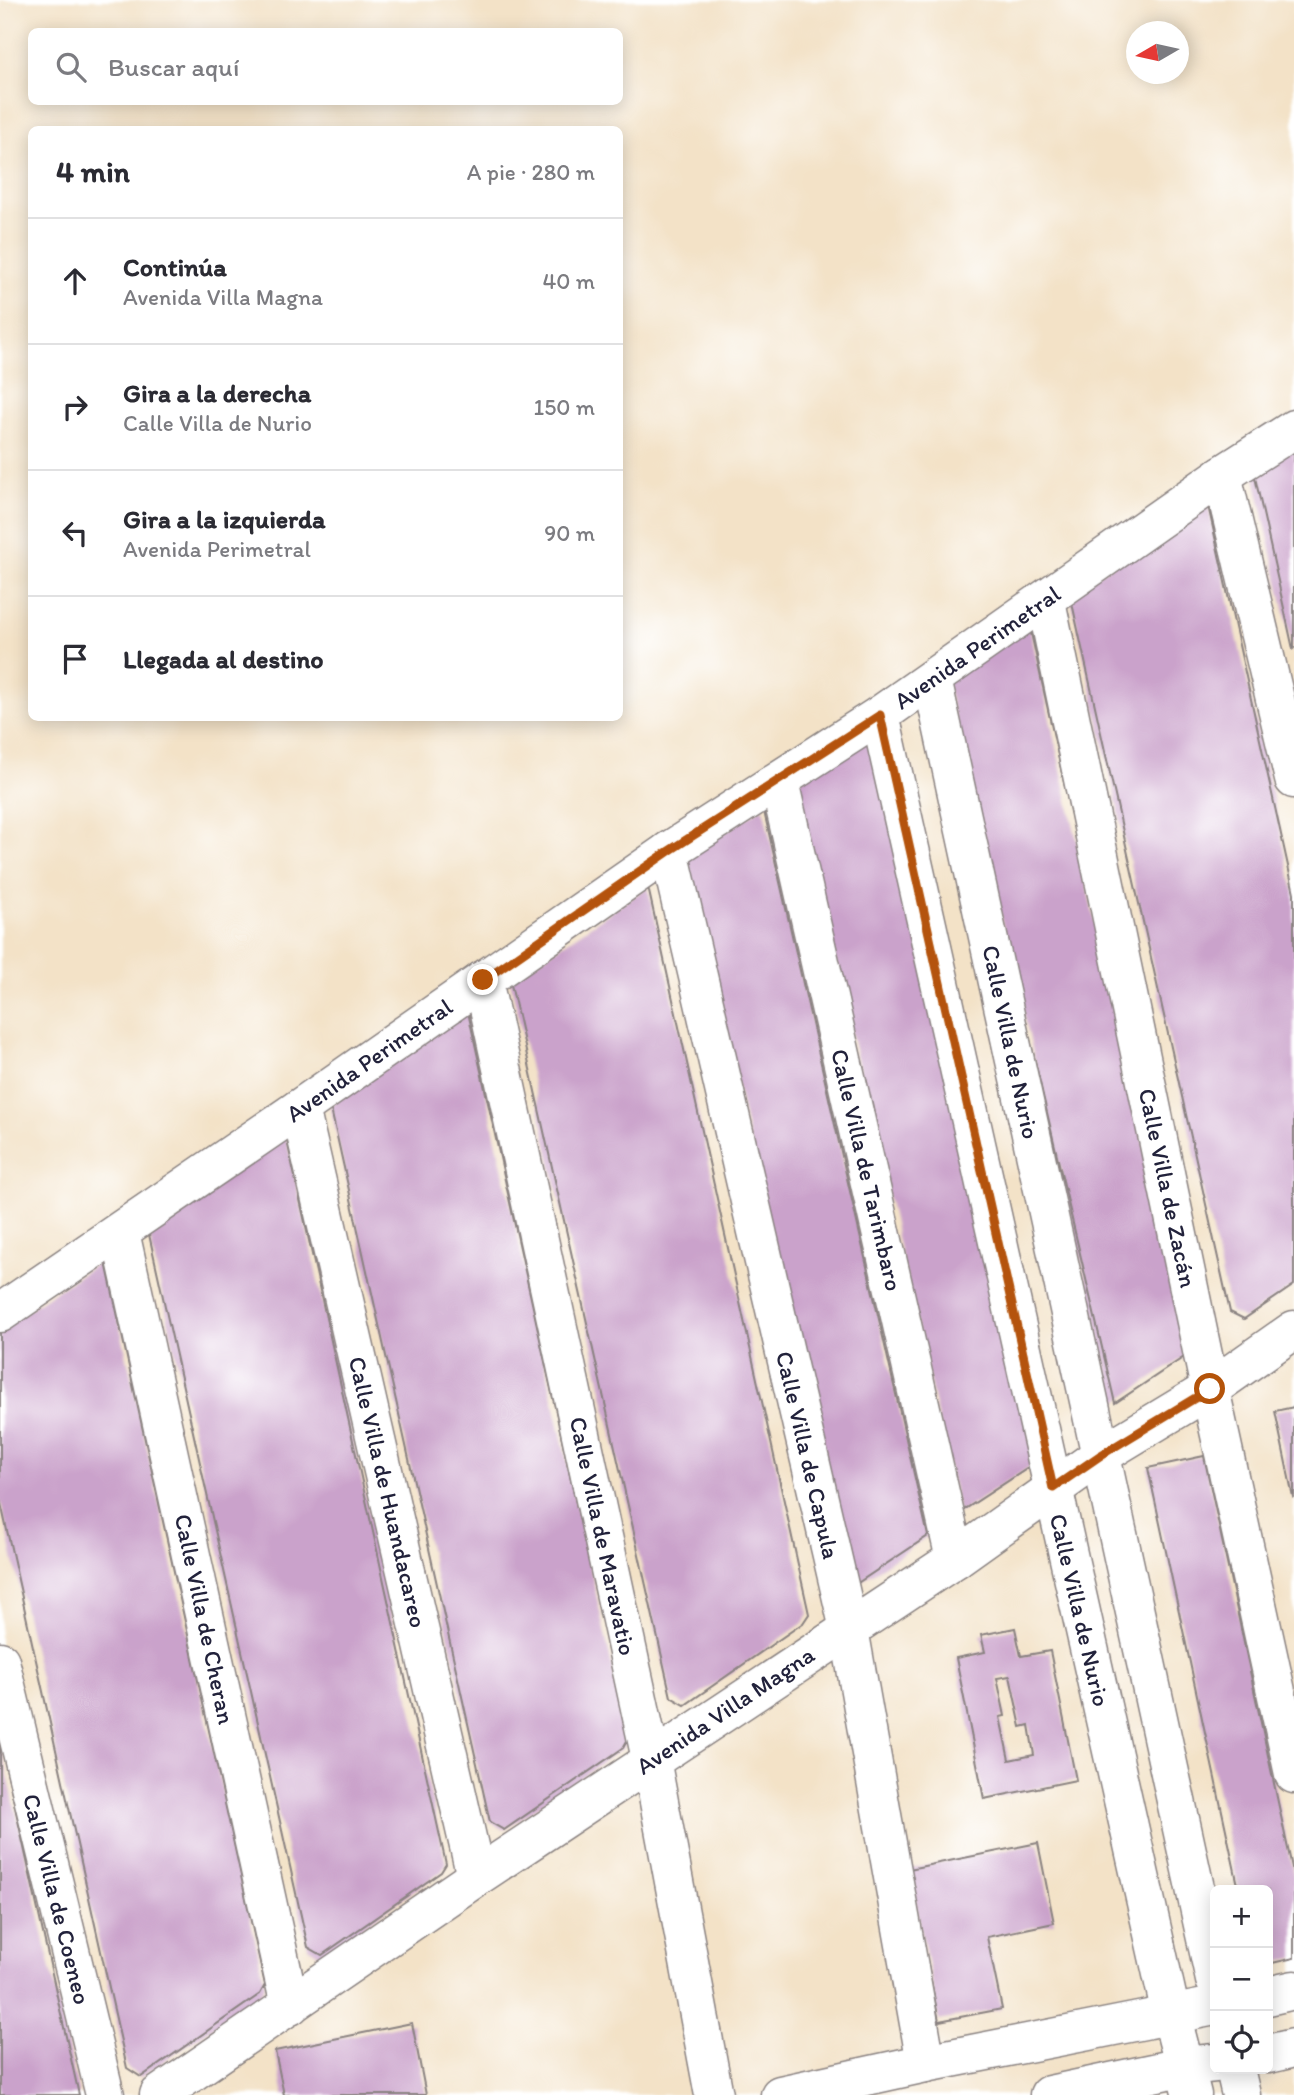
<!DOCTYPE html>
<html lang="es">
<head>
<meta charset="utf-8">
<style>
  :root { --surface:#fff; --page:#f2f2f3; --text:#2b2b33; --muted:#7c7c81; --line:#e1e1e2 }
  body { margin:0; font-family:Itim,sans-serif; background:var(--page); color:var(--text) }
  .controls { position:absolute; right:21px; bottom:21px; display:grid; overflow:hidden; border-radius:10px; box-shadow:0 4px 18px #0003 }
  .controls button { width:63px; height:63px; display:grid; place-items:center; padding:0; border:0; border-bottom:2px solid var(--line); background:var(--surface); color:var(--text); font:35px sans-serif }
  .compass { position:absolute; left:1126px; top:21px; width:63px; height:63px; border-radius:50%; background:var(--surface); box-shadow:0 4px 18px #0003; rotate:261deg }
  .stop { position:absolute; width:21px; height:21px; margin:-16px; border:5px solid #b45309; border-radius:50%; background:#fff }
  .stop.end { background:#b45309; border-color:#fff; box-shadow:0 2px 7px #0008 }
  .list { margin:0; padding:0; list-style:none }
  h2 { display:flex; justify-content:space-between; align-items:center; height:91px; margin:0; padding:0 28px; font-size:30px }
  h2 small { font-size:23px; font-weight:400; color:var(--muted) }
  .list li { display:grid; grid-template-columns:46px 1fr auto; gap:21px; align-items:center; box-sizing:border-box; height:126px; padding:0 28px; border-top:2px solid var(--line) }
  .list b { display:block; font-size:26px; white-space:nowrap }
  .list p { margin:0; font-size:23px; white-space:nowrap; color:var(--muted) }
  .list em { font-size:23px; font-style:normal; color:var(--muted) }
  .icon { flex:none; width:38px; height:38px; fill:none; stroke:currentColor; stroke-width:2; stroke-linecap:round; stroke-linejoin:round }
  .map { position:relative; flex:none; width:1294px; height:2095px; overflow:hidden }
  .search { position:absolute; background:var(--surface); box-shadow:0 4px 18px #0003; left:28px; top:28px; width:595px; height:77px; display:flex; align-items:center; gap:18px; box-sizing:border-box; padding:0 24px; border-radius:10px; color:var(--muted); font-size:26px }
  .panel { position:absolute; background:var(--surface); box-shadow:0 4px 18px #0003; left:28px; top:126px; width:595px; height:595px; border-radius:10px }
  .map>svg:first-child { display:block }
  .building { fill:#caa2cb; fill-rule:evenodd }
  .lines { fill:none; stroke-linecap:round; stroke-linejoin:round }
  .minor-casing { stroke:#8a8281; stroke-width:41 }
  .minor { stroke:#fff; stroke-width:38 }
  .route { stroke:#b45309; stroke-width:9 }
  .labels { text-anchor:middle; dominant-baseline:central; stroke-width:5; stroke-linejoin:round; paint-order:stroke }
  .street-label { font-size:24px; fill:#22223b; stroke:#fff }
</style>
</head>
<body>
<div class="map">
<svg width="1294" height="2095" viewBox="0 0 1294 2095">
  <rect width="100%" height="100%" fill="#fff"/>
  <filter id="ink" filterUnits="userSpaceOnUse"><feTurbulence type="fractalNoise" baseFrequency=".0143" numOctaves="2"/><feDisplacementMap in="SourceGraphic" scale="14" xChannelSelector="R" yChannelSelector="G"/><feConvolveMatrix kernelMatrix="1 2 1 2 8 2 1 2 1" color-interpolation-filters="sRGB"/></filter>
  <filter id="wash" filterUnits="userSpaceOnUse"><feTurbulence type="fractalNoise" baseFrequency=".00686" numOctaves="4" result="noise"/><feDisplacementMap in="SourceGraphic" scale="28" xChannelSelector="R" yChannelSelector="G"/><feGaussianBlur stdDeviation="1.57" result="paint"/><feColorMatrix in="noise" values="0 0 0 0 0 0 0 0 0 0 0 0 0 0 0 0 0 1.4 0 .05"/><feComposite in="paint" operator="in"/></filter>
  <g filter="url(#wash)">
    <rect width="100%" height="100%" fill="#f3e2c7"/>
    <g id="blocks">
      <g class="building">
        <path d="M1294,440V648L1293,649L1253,468Z"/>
        <path d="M1207,501L1294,893V1285L1244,1319L1230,1312L1070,594Z"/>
        <path d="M1029,624L1190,1353L1115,1403L946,681Z"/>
        <path d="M872,732L1037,1462L959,1513L795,783Z"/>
        <path d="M763,807L928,1536L850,1588L686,858Z"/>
        <path d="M648,887L809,1614L803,1623L685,1705L671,1697L510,980Z"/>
        <path d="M468,1012L628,1739L623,1748L504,1830L490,1822L330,1105Z"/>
        <path d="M286,1136L446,1864L441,1872L322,1955L308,1947L148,1230Z"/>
        <path d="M105,1258L265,1985L260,1994L141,2077L127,2068L0,1499V1329Z"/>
        <path d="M1294,1407V1496L1293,1497L1275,1411Z"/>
        <path d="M1204,1456L1294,1877V1958L1268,1964V1890H1239L1148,1468Z"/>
        <path d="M1015,1628L1021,1656L1050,1651L1076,1780L984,1799L956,1658L985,1652L981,1635ZM1010,1676L1021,1727L1029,1725L1034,1755L1009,1760L1000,1717L1005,1716L997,1678Z"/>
        <path d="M0,1744H1L79,2095H0Z"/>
        <path d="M1038,1843L1054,1923L987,1937L1002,2009L939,2021L909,1869Z"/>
        <path d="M412,2023L426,2095H284L275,2051Z"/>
      </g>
    </g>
  </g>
  <g filter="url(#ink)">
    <use href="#blocks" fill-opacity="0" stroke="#8a8281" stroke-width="2"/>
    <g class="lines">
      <defs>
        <g id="minor">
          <path d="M1222,475L1294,779"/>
          <path d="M1046,601L1210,1389L1294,1774"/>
          <path d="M932,679L1215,1980"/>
          <path d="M880,715L1171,2014L1192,2095"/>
          <path d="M779,781L955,1559"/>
          <path d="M669,851L849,1629L926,2063"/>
          <path d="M483,980L651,1759L714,2095"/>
          <path d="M300,1108L476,1877"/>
          <path d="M120,1232L290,2006"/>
          <path d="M0,1313L300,1108L669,851L880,715L1222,475L1294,429"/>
          <path d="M0,1661L105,2095"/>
          <path d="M1268,1996L1294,1990"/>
          <path d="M1268,2054L1294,2048"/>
          <path d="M1235,2069L1241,2095"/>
          <path d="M159,2095L476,1877L955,1559L1101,1455L1210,1389L1294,1330"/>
          <path d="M780,2095L926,2063L1215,2006"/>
          <path d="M1049,2095L1186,2066L1215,2063"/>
        </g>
      </defs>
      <use href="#minor" class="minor-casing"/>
      <use href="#minor" class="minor"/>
    </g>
  </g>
  <g class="lines" filter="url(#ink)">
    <path class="route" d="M483,980L669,851L880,715L1053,1488L1101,1455L1210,1389"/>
  </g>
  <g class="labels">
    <g class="street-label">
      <text transform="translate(977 647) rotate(-35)">Avenida Perimetral</text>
      <text transform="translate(1011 1042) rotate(78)">Calle Villa de Nurio</text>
      <text transform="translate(369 1060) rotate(-35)">Avenida Perimetral</text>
      <text transform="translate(867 1170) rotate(77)">Calle Villa de Tarimbaro</text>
      <text transform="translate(1168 1188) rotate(78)">Calle Villa de Zacán</text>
      <text transform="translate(808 1455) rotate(77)">Calle Villa de Capula</text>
      <text transform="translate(388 1492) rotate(77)">Calle Villa de Huandacareo</text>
      <text transform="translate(603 1536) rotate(78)">Calle Villa de Maravatio</text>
      <text transform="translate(1080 1610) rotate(77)">Calle Villa de Nurio</text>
      <text transform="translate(205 1619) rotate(78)">Calle Villa de Cheran</text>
      <text transform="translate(725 1710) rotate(-34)">Avenida Villa Magna</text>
      <text transform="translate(57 1899) rotate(76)">Calle Villa de Coeneo</text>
    </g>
  </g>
</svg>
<div class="controls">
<button>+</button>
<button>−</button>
<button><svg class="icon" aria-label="locate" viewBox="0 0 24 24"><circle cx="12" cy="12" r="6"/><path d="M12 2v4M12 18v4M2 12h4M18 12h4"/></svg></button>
</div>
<svg class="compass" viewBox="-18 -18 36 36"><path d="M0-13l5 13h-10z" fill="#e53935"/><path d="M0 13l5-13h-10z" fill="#7c7c81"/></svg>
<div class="stop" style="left:1210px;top:1389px"></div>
<div class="stop end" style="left:483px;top:980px"></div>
<div class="search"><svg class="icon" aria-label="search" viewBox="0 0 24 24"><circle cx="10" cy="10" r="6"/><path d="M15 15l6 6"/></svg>Buscar aquí</div>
<section class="panel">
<h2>4 min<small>A pie · 280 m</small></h2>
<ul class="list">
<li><svg class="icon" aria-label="ahead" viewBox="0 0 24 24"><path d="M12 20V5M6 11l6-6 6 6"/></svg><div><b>Continúa</b><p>Avenida Villa Magna</p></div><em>40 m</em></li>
<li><svg class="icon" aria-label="right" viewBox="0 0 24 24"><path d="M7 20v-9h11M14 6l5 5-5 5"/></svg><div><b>Gira a la derecha</b><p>Calle Villa de Nurio</p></div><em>150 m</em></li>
<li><svg class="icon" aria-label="left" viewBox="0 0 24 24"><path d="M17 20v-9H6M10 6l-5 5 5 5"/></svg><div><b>Gira a la izquierda</b><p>Avenida Perimetral</p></div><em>90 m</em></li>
<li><svg class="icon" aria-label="arrive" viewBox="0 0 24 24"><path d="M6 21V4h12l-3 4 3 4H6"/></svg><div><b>Llegada al destino</b></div></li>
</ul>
</section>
</div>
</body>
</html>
